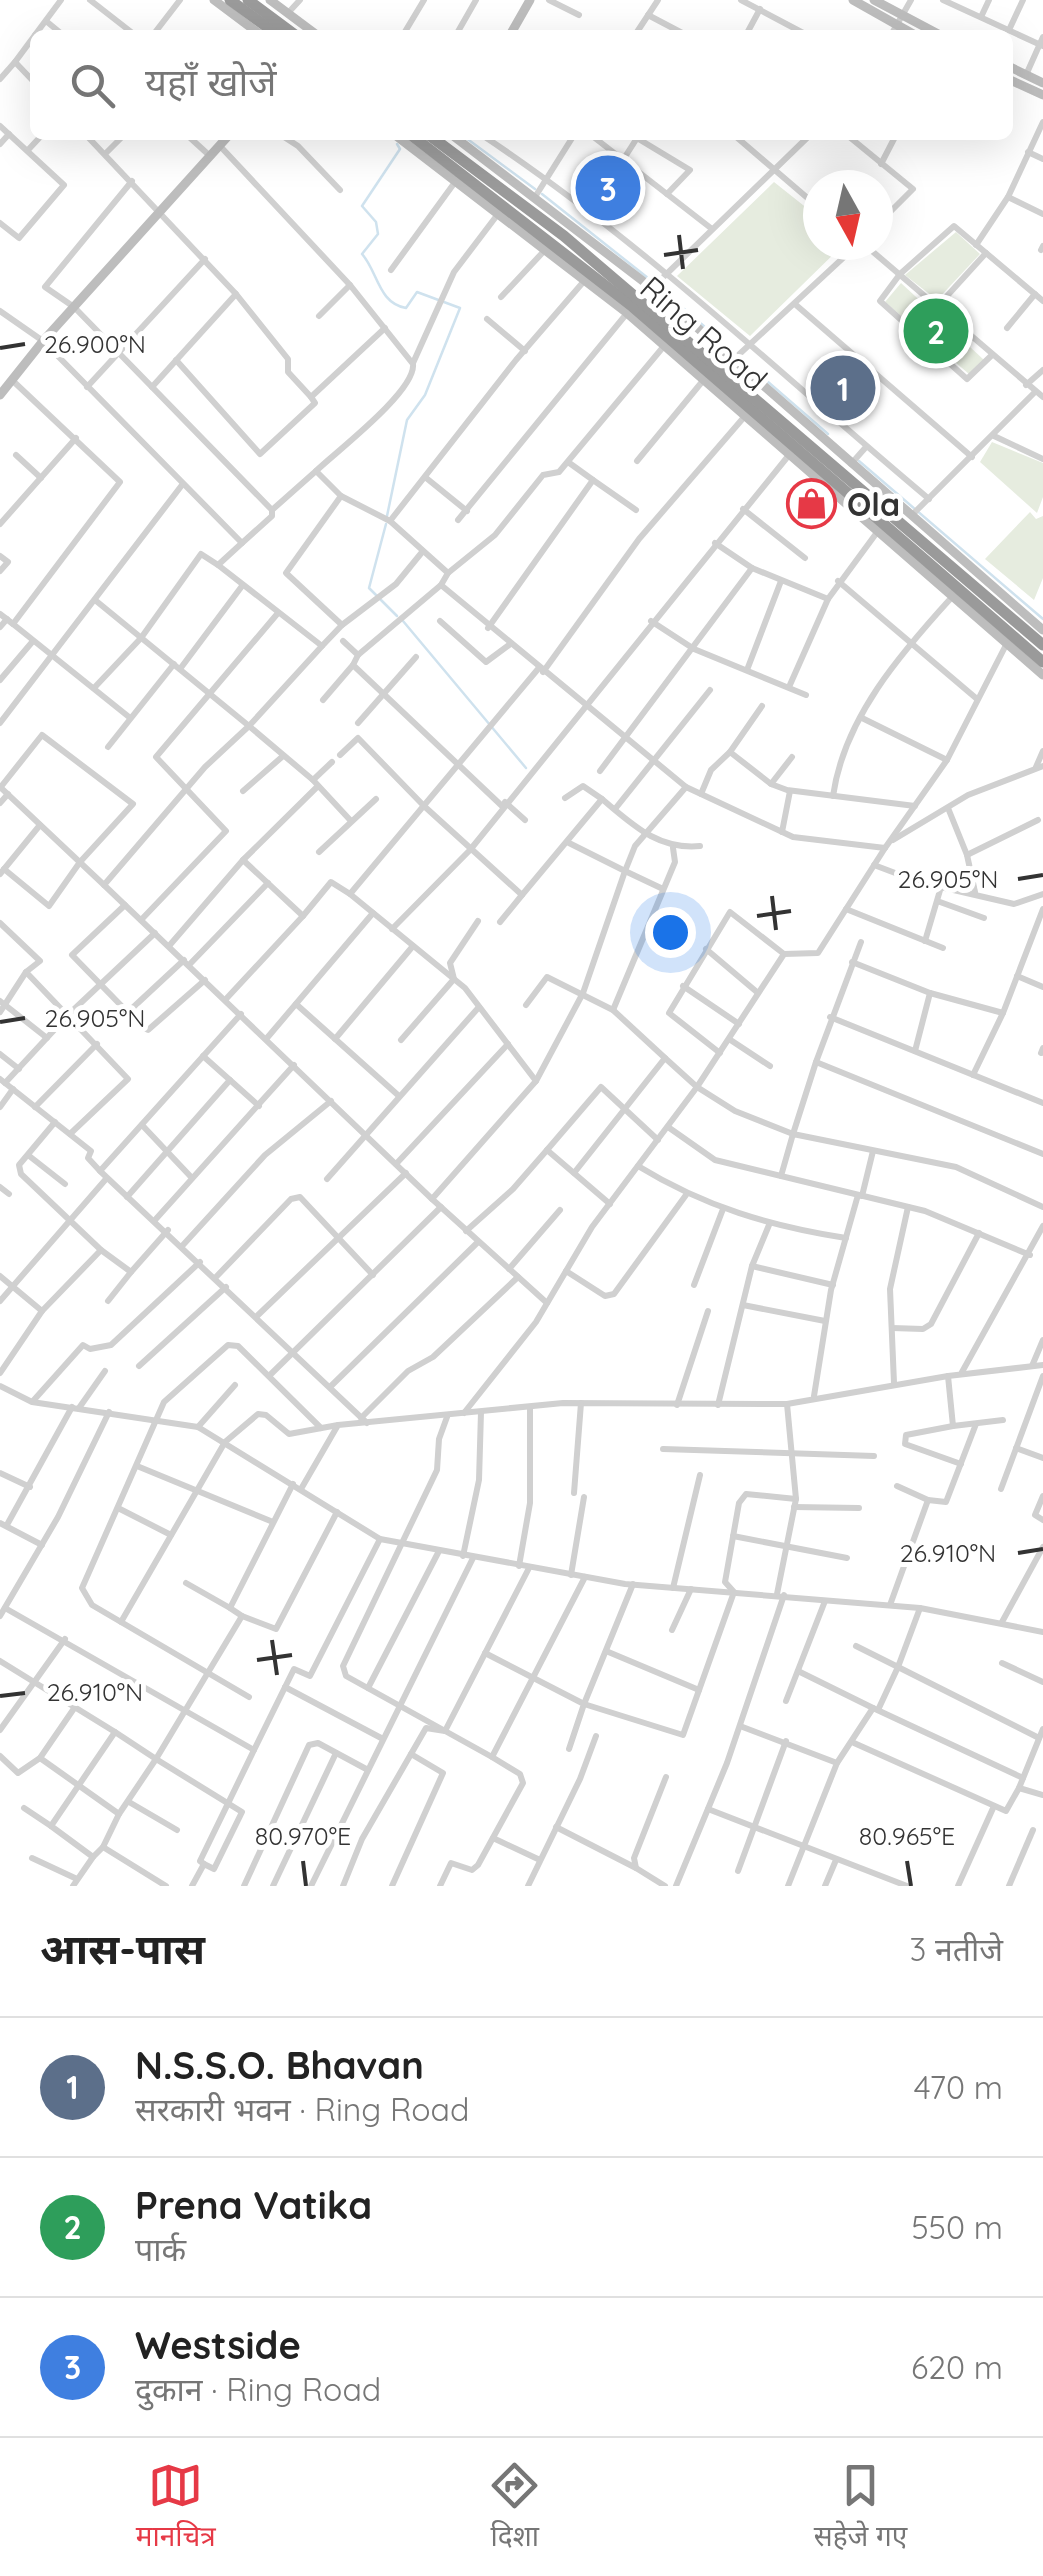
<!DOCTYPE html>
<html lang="hi">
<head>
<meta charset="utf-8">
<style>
  :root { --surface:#fff; --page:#f6f6f6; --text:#222; --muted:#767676; --line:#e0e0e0; --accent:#e63946 }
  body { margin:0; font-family:Quicksand,"Noto Sans Devanagari",sans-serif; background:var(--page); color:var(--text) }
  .compass { position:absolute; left:803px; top:170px; width:90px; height:90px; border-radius:50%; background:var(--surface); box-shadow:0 10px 40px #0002; rotate:172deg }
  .you { position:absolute; left:670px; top:932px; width:35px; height:35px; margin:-25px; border:8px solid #fff; border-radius:50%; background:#1a73e8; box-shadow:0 0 0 15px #1a73e833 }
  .badge { display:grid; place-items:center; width:65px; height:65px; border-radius:50%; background:var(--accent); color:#fff; font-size:32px; font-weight:700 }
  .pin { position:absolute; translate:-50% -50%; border:5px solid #fff; box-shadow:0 2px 10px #0006 }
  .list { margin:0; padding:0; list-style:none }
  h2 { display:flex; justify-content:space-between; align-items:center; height:130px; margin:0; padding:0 40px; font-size:42px }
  h2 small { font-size:32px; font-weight:400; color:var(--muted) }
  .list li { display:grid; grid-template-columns:65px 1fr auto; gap:30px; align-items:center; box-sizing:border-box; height:140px; padding:0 40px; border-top:2px solid var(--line) }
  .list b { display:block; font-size:38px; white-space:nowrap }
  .list p { margin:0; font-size:32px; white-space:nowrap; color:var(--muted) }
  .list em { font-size:32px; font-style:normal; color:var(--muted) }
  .icon { flex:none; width:55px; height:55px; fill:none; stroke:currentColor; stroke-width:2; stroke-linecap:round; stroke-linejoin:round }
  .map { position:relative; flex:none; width:1043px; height:1886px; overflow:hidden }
  .search { position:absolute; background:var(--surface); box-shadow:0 10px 40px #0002; left:30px; right:30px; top:30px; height:110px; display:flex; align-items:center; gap:25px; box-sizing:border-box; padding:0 35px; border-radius:15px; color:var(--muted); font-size:38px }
  .sheet { height:550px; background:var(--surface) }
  nav { display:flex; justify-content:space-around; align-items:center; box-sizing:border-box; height:140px; border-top:2px solid var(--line); background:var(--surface); font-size:28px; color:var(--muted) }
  nav a { display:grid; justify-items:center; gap:5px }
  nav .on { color:var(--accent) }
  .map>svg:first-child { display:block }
  .green { fill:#e6ecdf }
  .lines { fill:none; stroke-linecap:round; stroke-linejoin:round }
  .stream { stroke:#cfe2ee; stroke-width:2.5 }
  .street { stroke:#d0d0d0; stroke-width:6 }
  .secondary { stroke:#bdbdbd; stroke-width:9 }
  .highway { stroke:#9a9a9a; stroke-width:11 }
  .ticks { fill:none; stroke:#333; stroke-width:4 }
  .labels { text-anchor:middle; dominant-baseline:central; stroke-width:10; stroke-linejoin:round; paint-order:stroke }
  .street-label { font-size:32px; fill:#333; stroke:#fff }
  .poi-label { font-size:32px; font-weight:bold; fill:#333; stroke:#fff; text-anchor:start }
  .ticks-label { font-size:25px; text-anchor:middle; fill:#333; stroke:#fff; stroke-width:10; stroke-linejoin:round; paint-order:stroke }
</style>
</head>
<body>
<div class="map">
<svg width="1043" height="1886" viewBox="0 0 1043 1886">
  <rect width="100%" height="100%" fill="#fff"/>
  <g class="green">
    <path d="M774,182L818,217V245H843L750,336L677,276Z"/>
    <path d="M956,232L980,254L937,300L905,275Z"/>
    <path d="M901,283L984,360L969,374L885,302Z"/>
    <path d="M992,442L1043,463V497L1037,513L980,462Z"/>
    <path d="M1030,512L1036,519L1043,516V578L1034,600L985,559Z"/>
  </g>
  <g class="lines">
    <g class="stream">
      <path d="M462,135L535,189"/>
      <path d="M542,194L653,282"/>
      <path d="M659,287L828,434"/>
      <path d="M859,461L1043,619"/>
      <path d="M387,516L407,420L425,395L460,308L417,292L406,308C378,303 378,272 362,254L378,234L376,222L362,206L400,149L397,144"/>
      <path d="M386,524L369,588L397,616"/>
      <path d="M403,621L526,768"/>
    </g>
    <g class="street">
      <path d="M90,0L135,35"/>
      <path d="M549,0L579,15"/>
      <path d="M741,0L807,35"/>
      <path d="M943,0L1043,46"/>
      <path d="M288,13L300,0"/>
      <path d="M648,15L686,35"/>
      <path d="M981,17L989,0"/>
      <path d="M46,21L63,35"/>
      <path d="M1009,30L1023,0"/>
      <path d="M35,35L61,0"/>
      <path d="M153,35L180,0"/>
      <path d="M403,35L424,0"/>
      <path d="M456,35L476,0"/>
      <path d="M635,35L658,0"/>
      <path d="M746,35L760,9"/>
      <path d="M891,35L911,0"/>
      <path d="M15,62L35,35"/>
      <path d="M1026,75L1043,37"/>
      <path d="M0,79L15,62L35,83"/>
      <path d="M0,126L64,185L19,238L0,223"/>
      <path d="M86,135L236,294L152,387"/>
      <path d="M187,135L210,156"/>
      <path d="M281,135L298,146L340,190"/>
      <path d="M482,135C642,241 782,376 929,499"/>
      <path d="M591,135L712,229"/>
      <path d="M734,135L818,207"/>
      <path d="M847,135L913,189L878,224"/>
      <path d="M0,144L9,134"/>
      <path d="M220,146L350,285L413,364C416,391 337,451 316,471L341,496L390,521L448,573L441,585L686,787L793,837L885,848L947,760L1007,643"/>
      <path d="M28,150L42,135"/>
      <path d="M1028,152L1043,159"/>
      <path d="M105,154L124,135"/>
      <path d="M623,160L637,138L690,170L667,194"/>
      <path d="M881,164L896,135"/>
      <path d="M132,181L45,287L74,307L272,510L316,471"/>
      <path d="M535,197L574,135"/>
      <path d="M1008,197L1043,214"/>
      <path d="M865,245L1043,397"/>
      <path d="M976,245L1008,197L1043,122"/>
      <path d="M1041,250L1043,246"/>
      <path d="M391,270L458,178"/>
      <path d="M652,288L810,135"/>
      <path d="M236,294L288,359V372L311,397L385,328"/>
      <path d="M501,297L545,250"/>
      <path d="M796,305L972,457"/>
      <path d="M937,307L986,253"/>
      <path d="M0,311L43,341L242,543L272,516V510"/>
      <path d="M319,316L350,285"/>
      <path d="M487,319L525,351"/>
      <path d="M1007,328L1035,294"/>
      <path d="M992,355L967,379L880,301L900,274L954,226L1043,301"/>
      <path d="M176,360L260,454L315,403L311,397"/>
      <path d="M733,360L857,245"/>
      <path d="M413,363L454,272L498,214"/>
      <path d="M13,381L120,482L13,624L129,717"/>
      <path d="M1026,385L1043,370"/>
      <path d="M87,387L205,259"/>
      <path d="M994,436L1043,459"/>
      <path d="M16,455L41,478"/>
      <path d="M637,461L706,377"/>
      <path d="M568,462L593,480"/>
      <path d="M851,464L866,447"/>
      <path d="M425,477L467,511"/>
      <path d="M743,509L805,558"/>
      <path d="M912,515L1035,392"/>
      <path d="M458,520L628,312"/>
      <path d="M390,521L516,360L585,280"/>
      <path d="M0,524L76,438"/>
      <path d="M242,543L218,565L322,646L249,726L313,780L351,821"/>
      <path d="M715,543L752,568L828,599"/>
      <path d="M0,556L8,562L0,571"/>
      <path d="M448,573L495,535L543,475L559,472L664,346"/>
      <path d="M838,581L977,699"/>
      <path d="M95,600L249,726L205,767L104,885L432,1199"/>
      <path d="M0,614L13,624"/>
      <path d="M440,621L486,662L509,645"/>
      <path d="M651,621L694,649L806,695"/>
      <path d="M342,625L396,584L423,551"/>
      <path d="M0,627L7,619"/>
      <path d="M488,628L593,480L636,510"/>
      <path d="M343,641L358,655L353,665L502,806"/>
      <path d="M322,646L342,625L286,573L341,496"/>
      <path d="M358,655L441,585"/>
      <path d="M180,669L242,586"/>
      <path d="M538,669L350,894L465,988L536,1081L432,1199L547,1303"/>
      <path d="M747,670L781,581"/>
      <path d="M543,672L639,539L745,416"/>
      <path d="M0,680L33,641"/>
      <path d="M789,687L828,599L878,531"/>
      <path d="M94,688L141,638L201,554L218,565"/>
      <path d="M323,700L353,665"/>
      <path d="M862,718L947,760"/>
      <path d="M0,723L182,485"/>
      <path d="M358,723L416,657"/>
      <path d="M108,747L174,664"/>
      <path d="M730,752L762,706"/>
      <path d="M340,755L358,738L424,806L522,895L602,799L583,786L565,798"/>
      <path d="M1036,767L1043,751"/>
      <path d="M600,771L752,568"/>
      <path d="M313,780L332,762"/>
      <path d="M771,784L792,757"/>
      <path d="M0,787L104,885"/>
      <path d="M0,788L42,735L133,804L80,862L49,906L4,869"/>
      <path d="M243,791L283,756"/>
      <path d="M701,794L711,770L730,752L771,784L787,790L915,806"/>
      <path d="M833,796C844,718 901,653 952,597"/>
      <path d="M602,799C633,825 658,850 700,846"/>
      <path d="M505,802L525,820"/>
      <path d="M0,803L8,794"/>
      <path d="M948,808L967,855L975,892"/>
      <path d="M615,809L710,690"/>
      <path d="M782,832L790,791"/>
      <path d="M893,840L968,795L1043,766"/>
      <path d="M319,852L376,799"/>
      <path d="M967,855L1038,820"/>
      <path d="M243,860L318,786"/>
      <path d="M874,865L919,882L1014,904L1043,894"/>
      <path d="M0,874L40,825"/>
      <path d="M663,889L625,871L635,846L686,787"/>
      <path d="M940,902L984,918"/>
      <path d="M125,905L72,955L141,1026L148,1030L205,980"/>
      <path d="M846,909L943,948"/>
      <path d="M303,916L331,882L350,894"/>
      <path d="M141,920L226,831L156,757L278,613"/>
      <path d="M500,922L522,895"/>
      <path d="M0,923L40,961L26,972L128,1079L70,1134"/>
      <path d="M392,929L470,850L789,455"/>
      <path d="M925,941L941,887"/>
      <path d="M169,946L243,860L303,916L226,999"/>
      <path d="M706,949L758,993"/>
      <path d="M852,962L930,993L1003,1013"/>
      <path d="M189,965L268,883"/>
      <path d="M1017,976L1043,987"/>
      <path d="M683,986L739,1024"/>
      <path d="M0,1001L47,1038"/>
      <path d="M296,1004L399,1096"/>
      <path d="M526,1005L547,977L613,1010L675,862L673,848"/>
      <path d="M613,1010L665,1058"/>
      <path d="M0,1012L26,972"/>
      <path d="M127,1013L184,960"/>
      <path d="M241,1014L100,1171L367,1423"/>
      <path d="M830,1017L1043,1103"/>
      <path d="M267,1038L373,913"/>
      <path d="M335,1039L413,946"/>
      <path d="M729,1039L770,1066"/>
      <path d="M401,1040L454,979L450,963L478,921"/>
      <path d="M915,1051L930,993"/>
      <path d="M720,1053L669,1013L730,912L784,954"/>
      <path d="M1041,1053L1043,1048"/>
      <path d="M0,1054L19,1069"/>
      <path d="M203,1056L259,1106"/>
      <path d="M816,1062L861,942"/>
      <path d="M973,1075L1003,1013L1043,909"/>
      <path d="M0,1079L91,1151L88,1158L100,1171"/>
      <path d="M536,1081L583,993L625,871L569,843"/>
      <path d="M5,1083L69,1014L155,933"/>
      <path d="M0,1107L13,1089"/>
      <path d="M35,1107L97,1044"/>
      <path d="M55,1122L19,1165L21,1174L101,1250"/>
      <path d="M142,1125L192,1178"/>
      <path d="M668,1127L715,1160L925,1211L1030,1255"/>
      <path d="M547,1150L601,1087L658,1140"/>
      <path d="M28,1155L65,1184"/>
      <path d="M396,1164L508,1044"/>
      <path d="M638,1166C705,1207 770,1226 846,1238"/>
      <path d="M574,1173L665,1058L697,1087L735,1111L793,1134L816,1062L1043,1154"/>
      <path d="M781,1176L793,1134L956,1167L1043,1207"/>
      <path d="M327,1179L479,1007"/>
      <path d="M0,1187L9,1194"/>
      <path d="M862,1196L873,1151"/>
      <path d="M127,1197L230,1080"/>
      <path d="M155,1220L294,1065"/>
      <path d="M466,1231L513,1189L547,1150L610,1204"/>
      <path d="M183,1245L265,1155L331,1101"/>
      <path d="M752,1266L833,1285"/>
      <path d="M509,1269L560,1210"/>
      <path d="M566,1271L605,1296L614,1294L686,1195"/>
      <path d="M0,1276L42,1311"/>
      <path d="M216,1277L291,1199L300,1197L373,1275"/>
      <path d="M694,1285L723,1209"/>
      <path d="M0,1301L106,1179"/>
      <path d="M108,1301L131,1272"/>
      <path d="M743,1305L825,1321"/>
      <path d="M257,1316L406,1173"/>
      <path d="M892,1328L923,1329L931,1324L979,1233"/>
      <path d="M139,1366L226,1287"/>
      <path d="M1032,1366L1043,1340"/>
      <path d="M962,1372L1043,1226"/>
      <path d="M0,1373L42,1311L101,1250L131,1272L168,1230"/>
      <path d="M270,1375L441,1207"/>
      <path d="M948,1376L953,1426L1003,1420"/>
      <path d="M894,1383L890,1289L908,1207"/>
      <path d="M0,1386L32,1402L198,1427L380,1539L625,1584L920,1608L1043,1632"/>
      <path d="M330,1387L478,1242"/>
      <path d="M814,1396L831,1290L858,1195"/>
      <path d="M33,1401L83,1345L90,1349L111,1345L200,1262"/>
      <path d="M677,1405L708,1311"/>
      <path d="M718,1405L752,1266L769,1225"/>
      <path d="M79,1408L105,1371"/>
      <path d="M464,1413L536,1322L592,1227L697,1087L784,954L818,953L885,848"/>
      <path d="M447,1417L439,1439L437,1470L343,1666L346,1676L492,1757"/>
      <path d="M361,1418L408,1371L433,1357L518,1277"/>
      <path d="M953,1426L906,1435L905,1444L961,1464"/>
      <path d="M198,1427L235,1385"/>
      <path d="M1016,1448L1043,1458"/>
      <path d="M663,1449L874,1456"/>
      <path d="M137,1466L273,1522"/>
      <path d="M0,1473L30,1487"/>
      <path d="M301,1489L338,1425L563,1403L787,1404L948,1376L1043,1365"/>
      <path d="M1001,1489L1043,1376"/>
      <path d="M574,1493L581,1403"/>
      <path d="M1043,1496L1035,1515L1043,1520"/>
      <path d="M928,1500L946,1502L976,1424"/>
      <path d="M794,1507L859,1508"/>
      <path d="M118,1508L171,1535"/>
      <path d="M0,1523L42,1545"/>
      <path d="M8,1523L72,1407"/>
      <path d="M733,1536L847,1558"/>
      <path d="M463,1556L479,1480L481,1412"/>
      <path d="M519,1566L530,1503V1407"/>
      <path d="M571,1575L584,1497"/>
      <path d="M186,1583L230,1608"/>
      <path d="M633,1584L584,1704L683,1735L734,1592L725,1582L739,1503L746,1494L796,1499"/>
      <path d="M673,1588L700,1475"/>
      <path d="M777,1594L796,1499L787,1404"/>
      <path d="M890,1605L928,1500L897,1486"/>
      <path d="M5,1608L254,1750L200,1861L204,1864"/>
      <path d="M0,1616L58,1517L109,1412"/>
      <path d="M242,1616L230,1608L293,1484"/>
      <path d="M121,1622L225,1442L258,1414L266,1415L289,1434L338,1425"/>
      <path d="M1002,1622L1043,1547"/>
      <path d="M672,1630L691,1589"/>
      <path d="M856,1646L898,1667L920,1608"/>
      <path d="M606,1651L699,1690"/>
      <path d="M485,1653L584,1704L569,1749"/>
      <path d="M0,1661L115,1732"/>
      <path d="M1002,1663L1043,1682"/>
      <path d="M798,1671L873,1708"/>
      <path d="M285,1687L383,1739"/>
      <path d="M368,1688L439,1551"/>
      <path d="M249,1697L92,1605L82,1588L164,1402L228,1345L238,1346L321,1428"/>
      <path d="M786,1701L825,1601"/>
      <path d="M878,1710L898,1667L1039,1738"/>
      <path d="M740,1726L837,1763"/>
      <path d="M1043,1729L1019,1788L1043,1795"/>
      <path d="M0,1730L65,1639"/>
      <path d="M854,1743L1006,1811L1019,1788"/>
      <path d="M254,1750L294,1669L310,1676L380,1539"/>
      <path d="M0,1756L18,1773L40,1758L75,1707"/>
      <path d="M40,1758L119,1814"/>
      <path d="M129,1802L177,1830"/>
      <path d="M24,1808L51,1826"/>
      <path d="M708,1809L907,1886"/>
      <path d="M556,1827L636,1868"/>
      <path d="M493,1838L540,1860"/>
      <path d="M103,1847L119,1814L156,1759L242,1812L214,1869L204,1864L192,1886"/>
      <path d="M93,1857L103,1847L166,1886"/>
      <path d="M32,1858L77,1879"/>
      <path d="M738,1871L786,1741"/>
      <path d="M73,1886L93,1857L51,1826L115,1732L156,1759L242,1616L276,1629L337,1512"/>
      <path d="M244,1886L309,1745L318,1743L368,1770"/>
      <path d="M273,1886L336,1753"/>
      <path d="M311,1886L473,1558"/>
      <path d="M343,1886L362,1839L426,1728L445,1731L529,1568"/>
      <path d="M392,1886L443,1773L411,1754"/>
      <path d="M440,1886L451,1863L472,1870L478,1865L523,1783L520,1774L492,1757L585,1577"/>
      <path d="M528,1886L580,1779L596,1736"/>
      <path d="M665,1886L636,1868L634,1858L666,1777"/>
      <path d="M676,1886L727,1763L784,1595"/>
      <path d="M788,1886L837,1763L873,1708L1023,1778"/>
      <path d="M825,1886L836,1860"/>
      <path d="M958,1886L994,1806"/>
      <path d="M1009,1886L1033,1830"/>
    </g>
    <g class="secondary">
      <path d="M214,0L261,35"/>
      <path d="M270,0L317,35"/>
      <path d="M853,0L915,35"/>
      <path d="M874,0L940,35"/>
      <path d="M510,35L530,0"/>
      <path d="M1008,66L1043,83"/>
      <path d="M1008,79L1043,95"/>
      <path d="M395,135L627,313L1043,675"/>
      <path d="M452,135L652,288L1043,630"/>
      <path d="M0,395L43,341L229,135"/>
    </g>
    <g class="highway">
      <path d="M230,0L278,35"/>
      <path d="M248,0L295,35"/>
      <path d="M411,135L633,307L1043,662"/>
      <path d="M429,135L564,236L1043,645"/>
    </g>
  </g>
  <path class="ticks" d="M679,235L683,269M664,255L698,250M0,348L25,344M1018,879L1043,875M772,896L776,930M757,916L791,911M0,1022L25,1018M1018,1553L1043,1549M272,1640L277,1675M257,1660L292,1655M0,1696L25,1693M303,1861L306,1886M907,1861L911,1886"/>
  <defs>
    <symbol id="shop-ring" viewBox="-11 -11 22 22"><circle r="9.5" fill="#fff" stroke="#e63946" stroke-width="1.5"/><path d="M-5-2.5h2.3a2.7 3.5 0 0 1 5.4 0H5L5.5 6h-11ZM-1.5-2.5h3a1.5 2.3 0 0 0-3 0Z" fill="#e63946"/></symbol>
  </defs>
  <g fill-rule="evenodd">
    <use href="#shop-ring" x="784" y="476" width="55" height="55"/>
  </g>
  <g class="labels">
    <g class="street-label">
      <text transform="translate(704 333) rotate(41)">Ring Road</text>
    </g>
    <g class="poi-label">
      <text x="847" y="504">Ola</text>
    </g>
  </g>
  <g class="ticks-label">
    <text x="95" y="353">26.900°N</text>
    <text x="948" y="888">26.905°N</text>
    <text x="95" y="1027">26.905°N</text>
    <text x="948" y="1562">26.910°N</text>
    <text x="95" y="1701">26.910°N</text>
    <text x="303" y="1845">80.970°E</text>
    <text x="907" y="1845">80.965°E</text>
  </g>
</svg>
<svg class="compass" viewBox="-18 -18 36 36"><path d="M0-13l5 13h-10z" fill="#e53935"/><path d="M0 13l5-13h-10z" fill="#767676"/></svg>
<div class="you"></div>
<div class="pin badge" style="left:843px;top:388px;background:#5c6f8a">1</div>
<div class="pin badge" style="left:936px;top:331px;background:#2e9e5b">2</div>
<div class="pin badge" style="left:608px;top:188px;background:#3f7fe0">3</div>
<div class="search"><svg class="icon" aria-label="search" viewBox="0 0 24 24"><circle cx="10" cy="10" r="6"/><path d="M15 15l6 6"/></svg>यहाँ खोजें</div>
</div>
<section class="sheet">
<h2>आस-पास<small>3 नतीजे</small></h2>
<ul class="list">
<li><span class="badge" style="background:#5c6f8a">1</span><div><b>N.S.S.O. Bhavan</b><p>सरकारी भवन · Ring Road</p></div><em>470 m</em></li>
<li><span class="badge" style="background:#2e9e5b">2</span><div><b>Prena Vatika</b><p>पार्क</p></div><em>550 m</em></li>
<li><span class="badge" style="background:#3f7fe0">3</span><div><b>Westside</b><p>दुकान · Ring Road</p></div><em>620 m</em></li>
</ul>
</section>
<nav>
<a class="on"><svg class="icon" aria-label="map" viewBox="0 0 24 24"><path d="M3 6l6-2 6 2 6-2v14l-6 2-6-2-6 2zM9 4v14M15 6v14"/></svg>मानचित्र</a>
<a><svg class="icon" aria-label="directions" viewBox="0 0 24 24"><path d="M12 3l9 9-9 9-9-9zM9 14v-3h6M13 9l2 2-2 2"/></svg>दिशा</a>
<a><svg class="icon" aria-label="saved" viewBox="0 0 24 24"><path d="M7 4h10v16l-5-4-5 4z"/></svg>सहेजे गए</a>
</nav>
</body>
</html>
